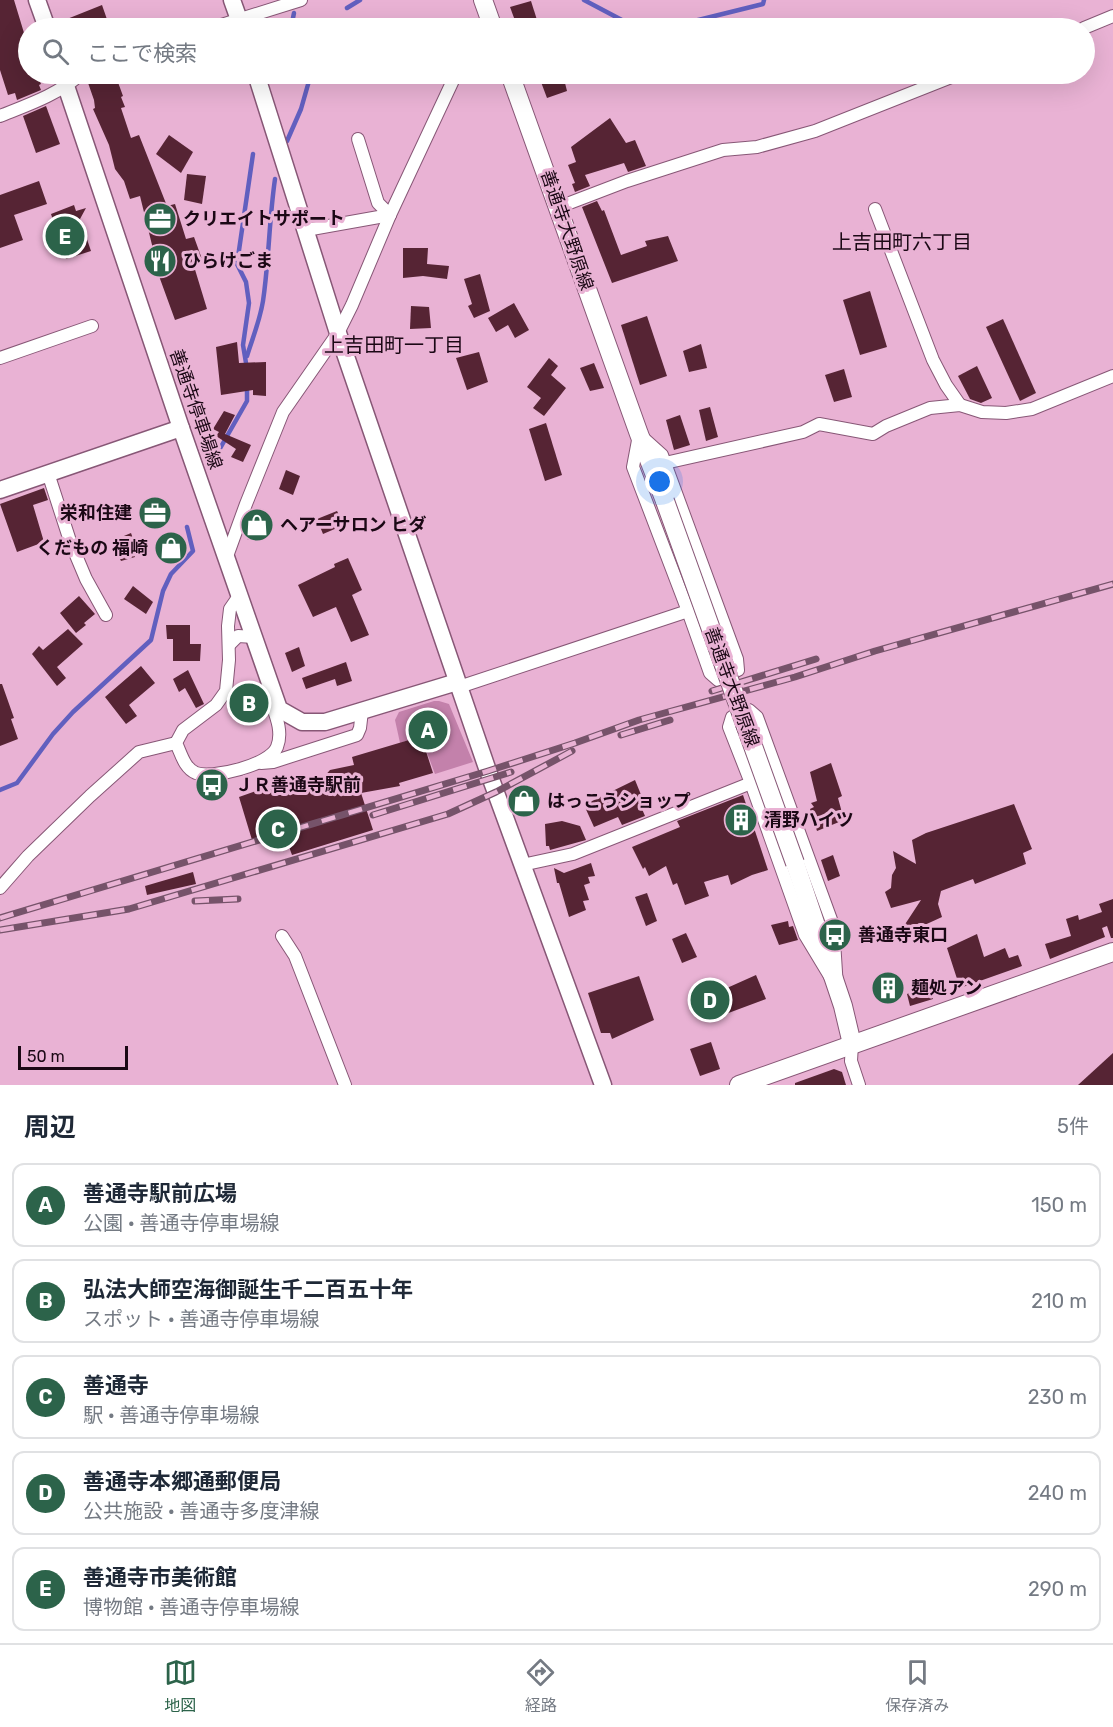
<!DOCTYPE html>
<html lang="ja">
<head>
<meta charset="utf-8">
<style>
  :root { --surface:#fff; --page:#f6f6f7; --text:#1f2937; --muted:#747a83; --line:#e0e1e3; --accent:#2c634a }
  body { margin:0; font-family:Rubik,"Noto Sans JP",sans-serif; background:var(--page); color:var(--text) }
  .scale { position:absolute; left:18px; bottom:15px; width:110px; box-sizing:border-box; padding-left:6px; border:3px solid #1b0815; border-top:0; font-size:16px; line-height:21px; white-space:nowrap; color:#1b0815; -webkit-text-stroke:4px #e9b2d4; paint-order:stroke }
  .you { position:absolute; left:660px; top:482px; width:21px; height:21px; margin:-15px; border:4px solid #fff; border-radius:50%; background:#1a73e8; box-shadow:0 0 0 9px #1a73e833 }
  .badge { display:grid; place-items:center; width:39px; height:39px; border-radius:50%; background:var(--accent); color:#fff; font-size:20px; font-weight:700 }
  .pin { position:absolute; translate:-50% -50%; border:3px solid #fff; box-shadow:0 2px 6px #0006 }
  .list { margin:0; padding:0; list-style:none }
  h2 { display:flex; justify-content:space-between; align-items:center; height:78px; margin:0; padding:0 24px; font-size:26px }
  h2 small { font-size:20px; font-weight:400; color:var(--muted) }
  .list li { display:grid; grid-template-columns:39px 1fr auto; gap:18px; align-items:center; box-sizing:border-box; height:84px; margin:0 12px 12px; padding:0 12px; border:2px solid var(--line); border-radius:12px }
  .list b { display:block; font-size:22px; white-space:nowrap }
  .list p { margin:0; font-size:20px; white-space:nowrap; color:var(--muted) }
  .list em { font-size:20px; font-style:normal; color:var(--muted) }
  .icon { flex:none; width:33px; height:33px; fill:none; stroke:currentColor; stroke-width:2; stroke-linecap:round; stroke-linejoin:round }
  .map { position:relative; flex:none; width:1113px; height:1085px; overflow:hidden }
  .search { position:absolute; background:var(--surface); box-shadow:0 6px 24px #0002; left:18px; right:18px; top:18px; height:66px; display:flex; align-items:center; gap:15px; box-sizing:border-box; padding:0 21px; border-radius:33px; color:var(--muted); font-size:22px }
  .sheet { height:558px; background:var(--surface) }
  nav { display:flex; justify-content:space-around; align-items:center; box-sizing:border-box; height:84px; border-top:2px solid var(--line); background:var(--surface); font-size:16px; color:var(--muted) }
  nav a { display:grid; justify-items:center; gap:3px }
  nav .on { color:var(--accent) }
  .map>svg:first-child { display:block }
  .green { fill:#c381ab }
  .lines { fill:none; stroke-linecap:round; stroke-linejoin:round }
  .stream { stroke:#615fbf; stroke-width:4.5 }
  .building { fill:#562434 }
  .street-casing { stroke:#875776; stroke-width:14 }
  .secondary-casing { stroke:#875776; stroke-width:19 }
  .primary-casing { stroke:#875776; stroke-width:20 }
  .street { stroke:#fff; stroke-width:12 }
  .secondary { stroke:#fff; stroke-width:16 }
  .primary { stroke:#fff; stroke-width:18 }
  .rail-casing { stroke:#76536a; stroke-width:7 }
  .rail { stroke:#e9b2d4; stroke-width:4.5; stroke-dasharray:14; stroke-linecap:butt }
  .primary-bridge-casing { stroke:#875776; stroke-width:20; stroke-linecap:butt }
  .primary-bridge { stroke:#fff; stroke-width:18 }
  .labels { text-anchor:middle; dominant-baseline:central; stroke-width:6; stroke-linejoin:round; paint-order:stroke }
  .poi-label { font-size:18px; font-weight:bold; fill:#1b0815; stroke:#e9b2d4; text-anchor:start }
  .street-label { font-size:18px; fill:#1b0815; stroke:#e9b2d4 }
  .neighbourhood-label { font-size:20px; fill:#1b0815; stroke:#e9b2d4 }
</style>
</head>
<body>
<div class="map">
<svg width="1113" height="1085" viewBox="0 0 1113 1085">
  <rect width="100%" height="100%" fill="#e9b2d4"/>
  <path class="green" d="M434,701H439L449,704L473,762L435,774L423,742L409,740L400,743L395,720L399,712Z"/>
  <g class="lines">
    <g class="stream">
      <path d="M584,0L637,28H654"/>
      <path d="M347,8L360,0"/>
      <path d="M291,28L294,13"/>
      <path d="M673,28L674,26L763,4L764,0"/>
      <path d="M287,141L301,109L311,74"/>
      <path d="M247,356C253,337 260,320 263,301C269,261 269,220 275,179"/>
      <path d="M247,369L243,345L249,303L246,282L237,264L253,154"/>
      <path d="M214,459L247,401V386"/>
      <path d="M0,790L17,783L53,734L73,712L151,640L163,591L171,574L193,551L187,527"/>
    </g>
  </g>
  <g class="building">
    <path d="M0,0H14L28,46V74H37L41,84L39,85L41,90L17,100L15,93L8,95L0,70Z"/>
    <path d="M531,1L537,20L517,26L510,7Z"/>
    <path d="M102,5L110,28H57V23Z"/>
    <path d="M92,74H115L123,96L121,97L125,107L121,108L131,138L139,135L167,206L175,204L186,239L194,237L202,259L193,263L207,309L175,320L159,276L157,277L147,251L153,249L140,196L130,199L124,181L115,169L109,145L93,109L95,108L94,100L87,80L89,75Z"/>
    <path d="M538,74H586V78L565,83L567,91L547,98Z"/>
    <path d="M46,106L60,144L36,153L23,116Z"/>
    <path d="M610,118L626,143L635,140L646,166L628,172L624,163L585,175L590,186L575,192L572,184L575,183L568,165L576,162L571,147Z"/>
    <path d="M169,135L193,152L181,173L156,154Z"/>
    <path d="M187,174L206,176L202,204L184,200Z"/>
    <path d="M39,181L47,204L14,215L23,240L0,248V195Z"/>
    <path d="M597,201L602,211L604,210L621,255L647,246L645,241L668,236L678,261L612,283L582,207Z"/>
    <path d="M74,205L76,211L86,208L80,219L91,251L66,259L51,214Z"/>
    <path d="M403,248H428L427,264L449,266L447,279L423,276L403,278Z"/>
    <path d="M480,274L490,311L474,318L468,306L472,304L464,279Z"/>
    <path d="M870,291L887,347L860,355L843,300Z"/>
    <path d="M514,303L529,330L515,338L508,325L496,332L488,318Z"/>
    <path d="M411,306L429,307L431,328L410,329Z"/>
    <path d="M647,316L667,376L640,385L621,325Z"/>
    <path d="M1003,319L1036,393L1020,401L986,327Z"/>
    <path d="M237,342L239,363L266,362V396L253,395V390L221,395L216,347Z"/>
    <path d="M701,344L707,368L689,372L683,351Z"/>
    <path d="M479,352L488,382L467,390L456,358Z"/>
    <path d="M549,358L558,366L551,375L566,388L544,416L533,408L541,398L527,387Z"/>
    <path d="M594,363L604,388L590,391L580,368Z"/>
    <path d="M977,366L992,398L981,403L970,399L958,376Z"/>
    <path d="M844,369L852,397L834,402L825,375Z"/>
    <path d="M710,407L718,437L706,441L699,410Z"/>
    <path d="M224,411L235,415L225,434L251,445L243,462L231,457L236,449L216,436L219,432L213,429Z"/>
    <path d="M680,415L690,445L674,450L666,420Z"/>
    <path d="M546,423L562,475L545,481L529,429Z"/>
    <path d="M286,470L300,476L293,495L279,489Z"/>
    <path d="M44,488L48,500L33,505L44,542L17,552L0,504Z"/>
    <path d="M163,502L167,516L149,523L144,510Z"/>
    <path d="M337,511L344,525L323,534L317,519Z"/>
    <path d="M252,512L260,537L248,540L245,532Z"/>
    <path d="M131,533L136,547L131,549L135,557L121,561L112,541Z"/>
    <path d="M172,536L182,553L171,561L160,545Z"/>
    <path d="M348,558L362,590L352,595L369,635L351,642L336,607L313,617L298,585L335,567L334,564Z"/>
    <path d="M133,586L153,602L146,614L124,599Z"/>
    <path d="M79,596L95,614L84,623L86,625L76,633L60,613Z"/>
    <path d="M166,625H190V644H201L200,661H173V639H167Z"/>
    <path d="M68,629L83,644L57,667L66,678L57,686L32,654L39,646L43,650Z"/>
    <path d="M299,647L305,666L292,672L285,653Z"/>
    <path d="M346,662L352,681L337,686L335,679L306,689L302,678Z"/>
    <path d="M141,666L155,683L129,705L137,716L126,724L105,697Z"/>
    <path d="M188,670L204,704L196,708L185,688L179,692L173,679Z"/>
    <path d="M0,684H2L14,718L11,719L18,739L0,746Z"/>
    <path d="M409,740L423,742L433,773L399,783L400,786L361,793L373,830L292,855L283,830L252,840L239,797L256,791L270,783L285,779L288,787L322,779L330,770L354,765L352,757Z"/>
    <path d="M831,763L842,796L838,798L844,820L817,831L810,809L814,807L811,803L817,801L810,772Z"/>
    <path d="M635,780L646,807L642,809L645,816L622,825L618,817L594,827L584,805Z"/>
    <path d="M528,791L534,805L519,812L514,797Z"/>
    <path d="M743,795L768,870L752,875L731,885L728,875L704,882L709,896L685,905L677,883L673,885L666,866L649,876L645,867L643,869L632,847L680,827L677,821Z"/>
    <path d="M1014,804L1032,849L1023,853L1026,864L975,884L973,879L941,891L938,904L942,917L896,938L921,900L891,908L885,892L891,888L892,875L896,868L893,851L916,864L912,840L926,833Z"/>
    <path d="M562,821L580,826L586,840L550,850L549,846H546L545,824Z"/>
    <path d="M833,855L840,876L828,881L821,860Z"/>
    <path d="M591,863L595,876L588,877L590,883L584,885L589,900L583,901L586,910L569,917L559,883H557L554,868L564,873Z"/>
    <path d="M193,872L196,884L147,895L145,886Z"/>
    <path d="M647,893L657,921L646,926L635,897Z"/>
    <path d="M1113,899V938H1111L1107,926L1102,928L1105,937L1050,959L1045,944L1071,936L1066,919L1078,915L1079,920L1102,912L1099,904Z"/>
    <path d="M788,921L789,927L793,926L798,940L779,945L771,925Z"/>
    <path d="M686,933L697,957L682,963L672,939Z"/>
    <path d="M977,934L984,957L1005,948L1009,958L1018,955L1022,966L960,988L947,948Z"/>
    <path d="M756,975L766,999L707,1021L695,995L700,993L698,986L713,980L718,992Z"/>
    <path d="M639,976L654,1020L612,1039L610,1033H601L588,993Z"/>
    <path d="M888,978L890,983L898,980L902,992L880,1000L874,983Z"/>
    <path d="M928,986L933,999L910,1006L907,994Z"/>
    <path d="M711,1042L720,1069L700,1076L690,1049Z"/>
    <path d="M1113,1053V1085H1078Z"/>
    <path d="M834,1069L842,1072L846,1085H795V1083Z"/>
  </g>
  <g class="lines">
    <defs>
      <g id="street">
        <path d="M212,28L301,0"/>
        <path d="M1084,28L1113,16"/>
        <path d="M0,116C30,104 57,95 81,74"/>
        <path d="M358,139L378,203L390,215"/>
        <path d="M559,207L627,181L723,150L757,147L815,131L959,74"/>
        <path d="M875,209L933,360L946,385L960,405"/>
        <path d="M306,230L390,215"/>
        <path d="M0,358L92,326"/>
        <path d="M642,437L662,455L737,659L738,670L718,680L710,673L688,611"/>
        <path d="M665,463L803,432L819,424L873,434L886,426L930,408L960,405L982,412L1006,413L1032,409L1113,376"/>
        <path d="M48,473L70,541L86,579L106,615"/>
        <path d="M226,559L246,504L283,412L338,333L352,305L390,215L456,74"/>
        <path d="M239,596L230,609L228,626L229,660L226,691L216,705L183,730L176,743C181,753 184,768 196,773C213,779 270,765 277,747C283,732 276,716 271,702"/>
        <path d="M229,645L238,636L254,637"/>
        <path d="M459,687L688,611L633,467L639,435"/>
        <path d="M749,710L757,717L833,925L837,988L805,935L751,783L729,727L732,717Z"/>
        <path d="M261,763L273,762L357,735L360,728L362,711"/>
        <path d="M522,865L573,854L751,783"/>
        <path d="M0,888L28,856L90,796L139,752L176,743"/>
        <path d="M282,936L295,956L345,1085"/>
        <path d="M852,1044L851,1061L859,1085"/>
      </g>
      <g id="secondary">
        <path d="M37,0L47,28"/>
        <path d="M232,0L242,28"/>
        <path d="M62,74L181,428L279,709L302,722H325L457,682"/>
        <path d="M256,74L338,333L488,771L603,1085"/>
        <path d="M0,490L181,428"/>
      </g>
      <g id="primary">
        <path d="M483,0L493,28"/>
        <path d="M510,74L639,434L665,501"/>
        <path d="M795,863L843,1006L852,1044"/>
        <path d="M739,1085L1113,952"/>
      </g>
    </defs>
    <use href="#street" class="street-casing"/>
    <use href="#secondary" class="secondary-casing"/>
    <use href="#primary" class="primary-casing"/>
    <use href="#street" class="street"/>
    <use href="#secondary" class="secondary"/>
    <use href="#primary" class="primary"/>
    <defs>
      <g id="rail">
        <path d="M712,691L816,659"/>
        <path d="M621,735L670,720"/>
        <path d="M373,815L511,772"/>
        <path d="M195,901L238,899"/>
        <path d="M0,918L488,771L575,743L639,720L795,677L875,651L1113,584"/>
        <path d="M0,930L129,909L448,814L496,792L572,751"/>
      </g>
    </defs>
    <use href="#rail" class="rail-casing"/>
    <use href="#rail" class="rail"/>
    <defs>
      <path id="primary-bridge" d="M665,501L795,863"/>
    </defs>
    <use href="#primary-bridge" class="primary-bridge-casing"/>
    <use href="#primary-bridge" class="primary-bridge"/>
  </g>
  <defs>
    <symbol id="office-disc" viewBox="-11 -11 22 22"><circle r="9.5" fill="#2c634a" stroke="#e9b2d4"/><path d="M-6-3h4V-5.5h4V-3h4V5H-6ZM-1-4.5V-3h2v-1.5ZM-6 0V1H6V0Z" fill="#fff"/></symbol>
    <symbol id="restaurant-disc" viewBox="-11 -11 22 22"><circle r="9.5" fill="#2c634a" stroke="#e9b2d4"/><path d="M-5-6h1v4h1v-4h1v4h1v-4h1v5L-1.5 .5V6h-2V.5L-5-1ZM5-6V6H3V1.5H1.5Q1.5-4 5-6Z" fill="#fff"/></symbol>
    <symbol id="shop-disc" viewBox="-11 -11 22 22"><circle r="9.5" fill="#2c634a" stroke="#e9b2d4"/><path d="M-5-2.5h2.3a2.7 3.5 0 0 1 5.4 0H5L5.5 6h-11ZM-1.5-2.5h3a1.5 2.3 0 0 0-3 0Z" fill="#fff"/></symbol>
    <symbol id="bus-disc" viewBox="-11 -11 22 22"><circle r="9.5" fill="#2c634a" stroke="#e9b2d4"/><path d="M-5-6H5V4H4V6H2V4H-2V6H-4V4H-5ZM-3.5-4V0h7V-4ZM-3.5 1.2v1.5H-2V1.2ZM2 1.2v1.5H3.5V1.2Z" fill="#fff"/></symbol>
    <symbol id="building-disc" viewBox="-11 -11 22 22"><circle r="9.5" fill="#2c634a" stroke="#e9b2d4"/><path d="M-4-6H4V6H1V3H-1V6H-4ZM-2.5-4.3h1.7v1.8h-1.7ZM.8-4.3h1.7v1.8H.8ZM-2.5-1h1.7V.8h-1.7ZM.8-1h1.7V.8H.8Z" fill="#fff"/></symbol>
  </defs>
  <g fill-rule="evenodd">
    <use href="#office-disc" x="141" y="200" width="38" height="38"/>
    <use href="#restaurant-disc" x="141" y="242" width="38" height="38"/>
    <use href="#office-disc" x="136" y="494" width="38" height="38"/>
    <use href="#shop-disc" x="238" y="506" width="38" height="38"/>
    <use href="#shop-disc" x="152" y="529" width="38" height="38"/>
    <use href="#bus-disc" x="193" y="766" width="38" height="38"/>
    <use href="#shop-disc" x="505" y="782" width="38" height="38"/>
    <use href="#building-disc" x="722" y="801" width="38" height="38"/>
    <use href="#bus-disc" x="816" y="916" width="38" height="38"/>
    <use href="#building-disc" x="869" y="969" width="38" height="38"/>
  </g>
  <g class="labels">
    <g class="poi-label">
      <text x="183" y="219">クリエイトサポート</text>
      <text x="183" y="261">ひらけごま</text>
      <text x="132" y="513" text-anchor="end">栄和住建</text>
      <text x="280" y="525">ヘアーサロン ヒダ</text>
      <text x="148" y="548" text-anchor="end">くだもの 福崎</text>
      <text x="235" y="785">ＪＲ善通寺駅前</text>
      <text x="547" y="801">はっこうショップ</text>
      <text x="764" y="820">清野ハイツ</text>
      <text x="858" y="935">善通寺東口</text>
      <text x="911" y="988">麺処アン</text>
    </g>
    <g class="street-label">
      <text transform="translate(567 230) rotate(71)">善通寺大野原線</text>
      <text transform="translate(196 409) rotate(71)">善通寺停車場線</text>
      <text transform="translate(732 687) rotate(70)">善通寺大野原線</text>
    </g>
    <g class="neighbourhood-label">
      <text x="902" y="242">上吉田町六丁目</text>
      <text x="394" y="345">上吉田町一丁目</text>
    </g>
  </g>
</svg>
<div class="scale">50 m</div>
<div class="you"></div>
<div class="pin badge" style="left:428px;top:730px">A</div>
<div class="pin badge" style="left:249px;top:703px">B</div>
<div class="pin badge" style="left:278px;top:829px">C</div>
<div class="pin badge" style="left:710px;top:1000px">D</div>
<div class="pin badge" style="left:65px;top:236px">E</div>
<div class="search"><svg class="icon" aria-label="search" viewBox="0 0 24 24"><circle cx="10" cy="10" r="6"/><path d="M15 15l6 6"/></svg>ここで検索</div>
</div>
<section class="sheet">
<h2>周辺<small>5件</small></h2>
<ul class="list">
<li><span class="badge">A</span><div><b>善通寺駅前広場</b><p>公園 · 善通寺停車場線</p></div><em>150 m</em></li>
<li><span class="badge">B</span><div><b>弘法大師空海御誕生千二百五十年</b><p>スポット · 善通寺停車場線</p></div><em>210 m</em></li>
<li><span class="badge">C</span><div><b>善通寺</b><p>駅 · 善通寺停車場線</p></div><em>230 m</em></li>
<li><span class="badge">D</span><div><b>善通寺本郷通郵便局</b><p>公共施設 · 善通寺多度津線</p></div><em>240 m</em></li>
<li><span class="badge">E</span><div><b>善通寺市美術館</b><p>博物館 · 善通寺停車場線</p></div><em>290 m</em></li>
</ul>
</section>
<nav>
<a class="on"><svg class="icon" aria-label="map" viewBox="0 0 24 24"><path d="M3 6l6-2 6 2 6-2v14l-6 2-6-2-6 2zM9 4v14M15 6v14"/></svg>地図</a>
<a><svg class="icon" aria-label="directions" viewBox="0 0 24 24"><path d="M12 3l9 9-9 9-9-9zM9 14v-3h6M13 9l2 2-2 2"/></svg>経路</a>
<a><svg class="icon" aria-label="saved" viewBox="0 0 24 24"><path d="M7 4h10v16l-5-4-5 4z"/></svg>保存済み</a>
</nav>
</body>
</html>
